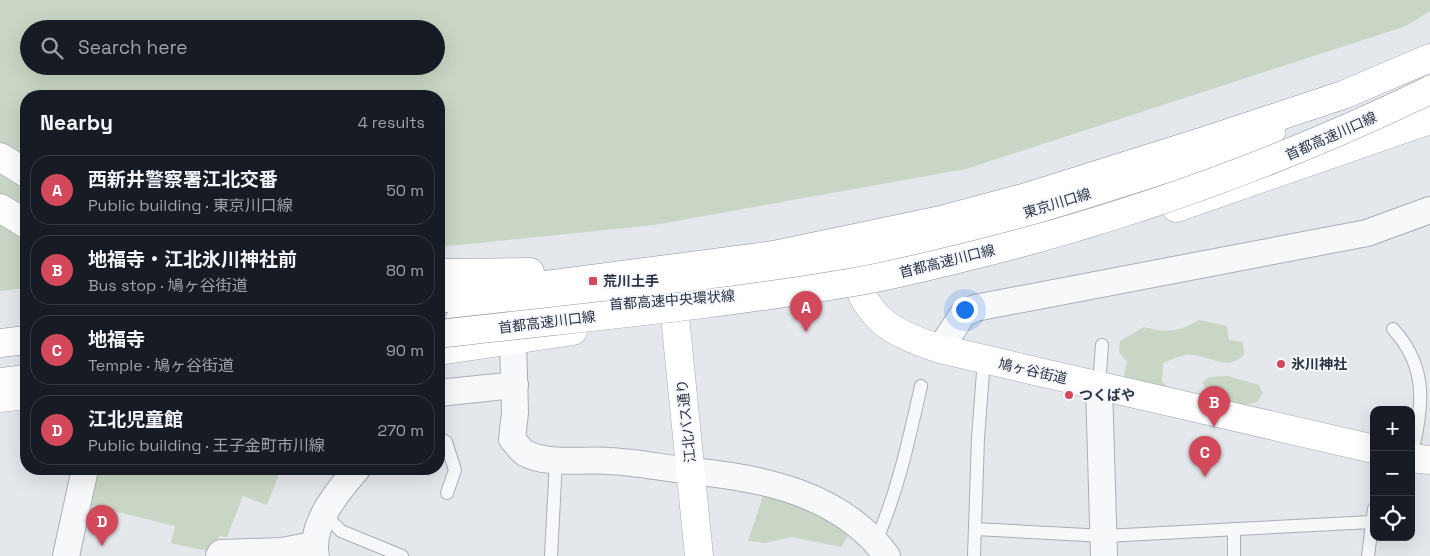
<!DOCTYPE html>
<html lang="en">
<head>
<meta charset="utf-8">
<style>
  :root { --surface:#171b24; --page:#242831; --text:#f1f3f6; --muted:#9ea1a6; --line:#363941; --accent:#d1495b }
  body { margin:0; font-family:"Space Grotesk","Noto Sans JP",sans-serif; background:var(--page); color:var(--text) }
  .controls { position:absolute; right:15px; bottom:15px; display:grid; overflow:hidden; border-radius:10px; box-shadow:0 5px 20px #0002 }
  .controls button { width:45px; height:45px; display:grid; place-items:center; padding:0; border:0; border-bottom:1px solid var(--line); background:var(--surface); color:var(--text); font:25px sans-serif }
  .you { position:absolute; left:964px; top:309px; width:18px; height:18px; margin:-12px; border:4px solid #fff; border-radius:50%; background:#1a73e8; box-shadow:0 0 0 8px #1a73e833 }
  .badge { display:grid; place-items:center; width:32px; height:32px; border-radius:50%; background:var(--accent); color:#fff; font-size:16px; font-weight:700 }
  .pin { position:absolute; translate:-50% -41px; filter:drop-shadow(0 1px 2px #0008) }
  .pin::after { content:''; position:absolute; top:26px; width:18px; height:15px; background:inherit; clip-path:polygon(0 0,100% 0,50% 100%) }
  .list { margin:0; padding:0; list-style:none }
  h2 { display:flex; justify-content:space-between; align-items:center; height:65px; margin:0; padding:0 20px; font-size:21px }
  h2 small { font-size:16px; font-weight:400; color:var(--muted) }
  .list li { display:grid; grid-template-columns:32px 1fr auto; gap:15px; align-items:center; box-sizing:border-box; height:70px; margin:0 10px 10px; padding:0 10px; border:1px solid var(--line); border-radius:20px }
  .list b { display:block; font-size:19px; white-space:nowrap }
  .list p { margin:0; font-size:16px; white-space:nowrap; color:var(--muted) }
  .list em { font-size:16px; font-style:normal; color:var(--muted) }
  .icon { flex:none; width:28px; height:28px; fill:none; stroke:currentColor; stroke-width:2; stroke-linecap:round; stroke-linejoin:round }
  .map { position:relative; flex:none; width:1430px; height:556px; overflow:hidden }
  .search { position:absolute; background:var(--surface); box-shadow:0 5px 20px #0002; left:20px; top:20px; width:425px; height:55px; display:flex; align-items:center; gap:12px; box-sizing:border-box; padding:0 18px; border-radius:28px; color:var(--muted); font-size:19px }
  .panel { position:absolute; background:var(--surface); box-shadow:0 5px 20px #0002; left:20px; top:90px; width:425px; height:385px; border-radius:20px }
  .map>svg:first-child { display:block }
  .green { fill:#c9d6c5; fill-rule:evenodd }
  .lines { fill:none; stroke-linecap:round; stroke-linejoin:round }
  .lane-casing { stroke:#a9aeb7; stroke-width:14 }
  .street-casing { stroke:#a9aeb7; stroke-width:28 }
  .secondary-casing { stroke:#a9aeb7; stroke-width:29 }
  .primary-casing { stroke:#a3abb8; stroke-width:29 }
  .highway-casing { stroke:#8b94a3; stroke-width:29 }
  .lane { stroke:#f7f8fa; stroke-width:12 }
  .street { stroke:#f7f8fa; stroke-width:26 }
  .secondary { stroke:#fff; stroke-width:28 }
  .primary { stroke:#fff; stroke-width:28 }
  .highway { stroke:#fff; stroke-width:28 }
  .highway-bridge-casing { stroke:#8b94a3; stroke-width:29; stroke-linecap:butt }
  .highway-bridge { stroke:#fff; stroke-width:28 }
  .poi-dot { fill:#d1495b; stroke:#f4f6f9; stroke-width:2 }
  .labels { text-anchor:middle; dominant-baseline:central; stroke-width:4; stroke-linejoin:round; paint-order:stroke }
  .street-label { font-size:14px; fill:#2b3445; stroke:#f4f6f9 }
  .poi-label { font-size:14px; font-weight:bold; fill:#2b3445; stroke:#f4f6f9; text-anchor:start }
</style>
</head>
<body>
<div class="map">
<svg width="1430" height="556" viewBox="0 0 1430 556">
  <rect width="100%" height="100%" fill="#e4e7ec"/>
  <g class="green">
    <path d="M0,0H1430V11L1406,26L966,169L654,225L439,247V96H26V288L0,291ZM29,29H436V66H29Z"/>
    <path d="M1199,320L1227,326L1229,340L1243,342L1244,355C1223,373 1209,353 1186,355C1179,356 1170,360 1163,363L1162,382L1174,392L1122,385L1127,362L1119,352L1120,341L1144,327C1165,333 1180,332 1199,320Z"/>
    <path d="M1228,376L1259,385L1263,393L1257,402C1235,409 1216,401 1202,383L1209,377Z"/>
    <path d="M98,469H281L267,505L243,496L227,537L220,536L207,551L171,543L175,526L88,505Z"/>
    <path d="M765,490L851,531L841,547L792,537L764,543L748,541Z"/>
  </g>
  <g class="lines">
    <defs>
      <g id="lane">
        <path d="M1393,329C1430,369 1422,409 1411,458"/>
        <path d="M1099,386L1102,345"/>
        <path d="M439,438L446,442L455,470L447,493"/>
        <path d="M325,515L341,531L402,556"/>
        <path d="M975,529L1105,536L1372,522"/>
        <path d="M1234,529V556"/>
        <path d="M876,541C898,491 909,439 921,386"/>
        <path d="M551,556L556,461"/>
        <path d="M974,556L978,438L984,359"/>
        <path d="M1368,556L1374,509"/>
      </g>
      <g id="street">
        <path d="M513,340L515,413L512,439C516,443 520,450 525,453C545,465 586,459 608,461C636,462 663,468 691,471C764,478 841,494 887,556"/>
        <path d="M940,349L963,314L975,308L1367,233L1430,210"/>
        <path d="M1099,386L1104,556"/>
        <path d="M439,393L515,385"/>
        <path d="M66,556L85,469"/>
        <path d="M219,556L221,553L282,551L313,545"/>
        <path d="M316,556C309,525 338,491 357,469"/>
      </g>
      <g id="secondary">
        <path d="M1176,208L1430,120"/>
        <path d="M848,260C867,318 884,330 940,349L1374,449"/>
        <path d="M672,287L846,257L930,239L1025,213L1198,159L1271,132"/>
        <path d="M1411,458L1430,460"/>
      </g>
      <g id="primary">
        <path d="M460,319L672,287L699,556"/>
        <path d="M439,351L573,331"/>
        <path d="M0,398L26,395"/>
      </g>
      <g id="highway">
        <path d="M0,157L26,173"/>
        <path d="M0,208L26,224"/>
        <path d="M439,273L530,272"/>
        <path d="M439,299L774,255L941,220L1023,198L1204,141L1343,95L1430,58"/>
        <path d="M0,343L26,340"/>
        <path d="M0,382L26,379"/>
      </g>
    </defs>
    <use href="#lane" class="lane-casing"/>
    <use href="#street" class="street-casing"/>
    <use href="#secondary" class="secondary-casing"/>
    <use href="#primary" class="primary-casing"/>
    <use href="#highway" class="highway-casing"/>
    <use href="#lane" class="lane"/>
    <use href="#street" class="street"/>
    <use href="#secondary" class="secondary"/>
    <use href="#primary" class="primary"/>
    <use href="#highway" class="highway"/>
    <defs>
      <path id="highway-bridge" d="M439,334C575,318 713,306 848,283C891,276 933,265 974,255C1133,216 1283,161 1430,90"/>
    </defs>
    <use href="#highway-bridge" class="highway-bridge-casing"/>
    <use href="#highway-bridge" class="highway-bridge"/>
  </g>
  <g class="poi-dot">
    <rect x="588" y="276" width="10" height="10" rx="2.5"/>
    <circle cx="1281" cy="364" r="5"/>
    <circle cx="1069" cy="395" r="5"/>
  </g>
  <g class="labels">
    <g class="street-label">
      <text transform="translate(1331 136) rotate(-24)">首都高速川口線</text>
      <text transform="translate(1057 203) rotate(-17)">東京川口線</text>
      <text transform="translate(947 261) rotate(-14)">首都高速川口線</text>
      <text transform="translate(672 300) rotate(-4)">首都高速中央環状線</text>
      <text transform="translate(547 322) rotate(-7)">首都高速川口線</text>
      <text transform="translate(1033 371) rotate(13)">鳩ヶ谷街道</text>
      <text transform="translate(686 421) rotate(-96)">江北バス通り</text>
    </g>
    <g class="poi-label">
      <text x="603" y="281">荒川土手</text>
      <text x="1291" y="364">氷川神社</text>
      <text x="1079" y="395">つくばや</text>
    </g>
  </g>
</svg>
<div class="controls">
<button>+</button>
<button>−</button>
<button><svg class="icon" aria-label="locate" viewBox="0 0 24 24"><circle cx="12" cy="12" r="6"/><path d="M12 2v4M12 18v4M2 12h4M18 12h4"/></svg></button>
</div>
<div class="you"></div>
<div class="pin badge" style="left:806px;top:332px">A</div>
<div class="pin badge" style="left:1214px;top:427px">B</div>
<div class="pin badge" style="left:1205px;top:477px">C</div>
<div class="pin badge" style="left:102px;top:546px">D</div>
<div class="search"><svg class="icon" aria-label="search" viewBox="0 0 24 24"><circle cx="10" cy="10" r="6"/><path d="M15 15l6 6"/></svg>Search here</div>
<section class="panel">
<h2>Nearby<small>4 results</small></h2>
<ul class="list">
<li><span class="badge">A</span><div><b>西新井警察署江北交番</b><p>Public building · 東京川口線</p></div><em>50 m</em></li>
<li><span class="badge">B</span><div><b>地福寺・江北氷川神社前</b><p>Bus stop · 鳩ヶ谷街道</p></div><em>80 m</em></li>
<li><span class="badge">C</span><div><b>地福寺</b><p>Temple · 鳩ヶ谷街道</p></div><em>90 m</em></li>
<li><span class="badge">D</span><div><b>江北児童館</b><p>Public building · 王子金町市川線</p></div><em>270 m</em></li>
</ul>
</section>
</div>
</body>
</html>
